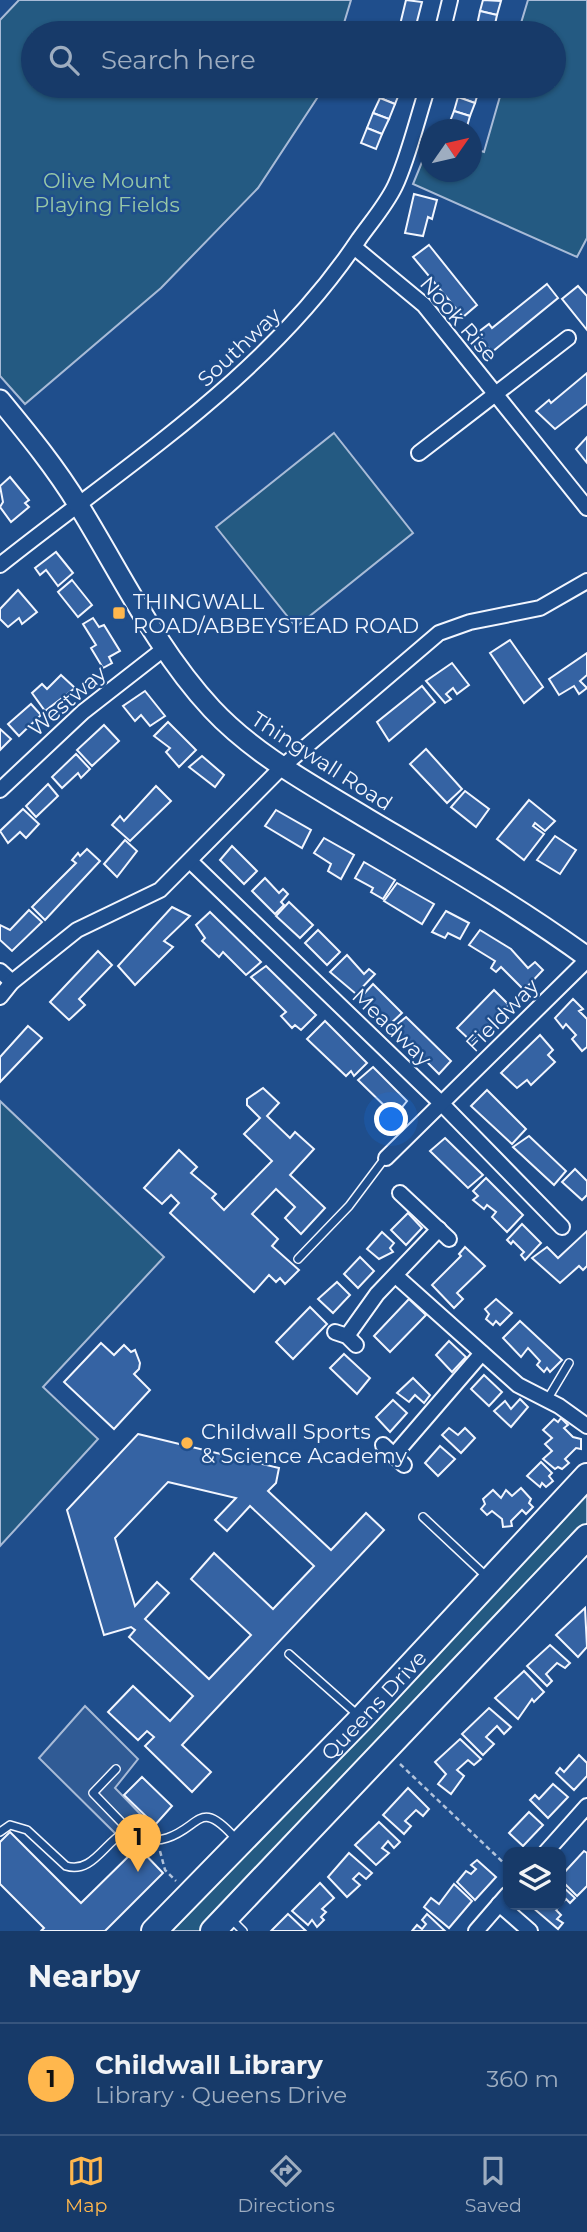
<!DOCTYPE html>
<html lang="en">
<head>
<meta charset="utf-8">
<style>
  :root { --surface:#173a69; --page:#20416f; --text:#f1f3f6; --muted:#9eadc0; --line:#36547d; --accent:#ffb74d }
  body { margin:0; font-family:Montserrat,sans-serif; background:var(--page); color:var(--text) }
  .controls { position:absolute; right:21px; bottom:21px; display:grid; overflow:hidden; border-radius:14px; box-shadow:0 2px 5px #0004 }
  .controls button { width:63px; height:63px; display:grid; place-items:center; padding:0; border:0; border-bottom:2px solid var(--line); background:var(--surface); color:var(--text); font:35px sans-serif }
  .compass { position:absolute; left:419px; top:119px; width:63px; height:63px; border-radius:50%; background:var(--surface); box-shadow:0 2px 5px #0004; rotate:56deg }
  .you { position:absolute; left:392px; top:1120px; width:24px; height:24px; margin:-18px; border:5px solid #fff; border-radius:50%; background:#1a73e8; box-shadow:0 0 0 10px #1a73e833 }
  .badge { display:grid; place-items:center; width:46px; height:46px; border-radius:50%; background:var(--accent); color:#111; font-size:23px; font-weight:700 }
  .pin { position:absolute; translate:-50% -58px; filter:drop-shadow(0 2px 4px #0008) }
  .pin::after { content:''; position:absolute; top:37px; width:24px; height:21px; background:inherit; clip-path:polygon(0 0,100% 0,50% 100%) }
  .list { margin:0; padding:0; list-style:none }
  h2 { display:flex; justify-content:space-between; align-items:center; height:91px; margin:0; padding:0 28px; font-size:30px }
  h2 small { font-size:23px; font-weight:400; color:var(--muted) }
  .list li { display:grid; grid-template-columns:46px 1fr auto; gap:21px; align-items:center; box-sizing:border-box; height:112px; padding:0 28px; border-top:2px solid var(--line) }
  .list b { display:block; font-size:26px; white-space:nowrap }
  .list p { margin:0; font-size:23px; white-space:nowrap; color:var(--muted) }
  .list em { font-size:23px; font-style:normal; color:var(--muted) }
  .icon { flex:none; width:38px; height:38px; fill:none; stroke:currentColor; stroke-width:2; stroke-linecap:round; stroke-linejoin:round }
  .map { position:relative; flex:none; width:587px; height:1931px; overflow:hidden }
  .search { position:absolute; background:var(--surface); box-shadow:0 2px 5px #0004; left:21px; right:21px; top:21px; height:77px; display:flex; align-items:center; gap:18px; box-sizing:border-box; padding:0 24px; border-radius:38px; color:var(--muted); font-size:26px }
  .sheet { height:203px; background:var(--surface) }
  nav { display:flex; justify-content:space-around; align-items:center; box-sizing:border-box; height:98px; border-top:2px solid var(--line); background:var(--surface); font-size:19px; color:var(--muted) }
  nav a { display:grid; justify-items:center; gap:4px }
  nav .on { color:var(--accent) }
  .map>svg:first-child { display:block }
  .green { fill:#245a82; stroke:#a8bbd7; stroke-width:2 }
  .parking { fill:#305b95; stroke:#a8bbd7; stroke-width:2 }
  .building { fill:#3563a3; stroke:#f2f6ff; stroke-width:2; fill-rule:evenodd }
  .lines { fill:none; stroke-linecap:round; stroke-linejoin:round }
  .lane-casing { stroke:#f2f6ff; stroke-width:10 }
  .street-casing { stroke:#f2f6ff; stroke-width:18 }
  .secondary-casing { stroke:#f2f6ff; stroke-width:23 }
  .highway-casing { stroke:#f2f6ff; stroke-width:28 }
  .path { stroke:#b3c4dc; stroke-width:2.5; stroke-dasharray:5 3.5; stroke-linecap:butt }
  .lane { stroke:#1f4e8c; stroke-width:7 }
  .street { stroke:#1f4e8c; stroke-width:14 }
  .secondary { stroke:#1f4e8c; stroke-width:19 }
  .highway { stroke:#1f4e8c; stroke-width:24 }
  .poi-dot { fill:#ffb74d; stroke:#1f4e8c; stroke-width:2.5 }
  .labels { text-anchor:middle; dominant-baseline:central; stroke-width:5; stroke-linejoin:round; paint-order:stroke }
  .park-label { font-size:21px; fill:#97c8a6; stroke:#1f4e8c }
  .street-label { font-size:21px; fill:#f2f6ff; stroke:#1f4e8c }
  .poi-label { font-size:21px; fill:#f2f6ff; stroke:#1f4e8c; text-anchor:start }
</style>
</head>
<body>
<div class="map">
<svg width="587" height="1931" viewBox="0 0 587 1931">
  <rect width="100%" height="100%" fill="#1f4e8c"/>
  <g class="green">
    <path d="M19,0H351L341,33H33V86H325L258,188L161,288L25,404L0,376V20Z"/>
    <path d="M528,0H587V238L577,257L413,184L429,145L430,172H472V148L484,152L503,86H554V33H518Z"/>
    <path d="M334,433L413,533L296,627L216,527Z"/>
    <path d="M0,1101L164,1257L43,1387L98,1439L0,1546Z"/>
    <path d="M587,1493V1530L208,1931H164Z"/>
  </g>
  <path class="parking" d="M85,1706L138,1759L115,1788L149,1823L128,1846L39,1758Z"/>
  <g class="building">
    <path d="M406,0L422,2L414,33H398Z"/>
    <path d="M483,0L501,1L497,15L480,11Z"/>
    <path d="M480,11L497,15L494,29L477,25Z"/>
    <path d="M385,86L401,89L395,104L380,98Z"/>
    <path d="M462,86L479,90L475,103L458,97Z"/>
    <path d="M458,97L475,103L470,116L454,111Z"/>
    <path d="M380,98L395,104L389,119L373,113Z"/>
    <path d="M454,111L470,116L466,130L449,124Z"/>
    <path d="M373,113L389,119L382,134L367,128Z"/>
    <path d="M367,128L382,134L376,149L361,143Z"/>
    <path d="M414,194L437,200L432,219L428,217L423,236L405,233Z"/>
    <path d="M429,245L477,305L463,317L413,257Z"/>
    <path d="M547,284L558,298L492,352L477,333L489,324L492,328Z"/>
    <path d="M578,286L587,296V330L562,299Z"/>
    <path d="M587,373V404L555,429L536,411L549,400L551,403Z"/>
    <path d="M587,437V463L576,449Z"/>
    <path d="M10,477L29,500L25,503L29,507L11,522L0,507L3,502L0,486Z"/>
    <path d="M56,552L73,573L58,586L46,570L40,575L35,568Z"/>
    <path d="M72,580L92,605L78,617L58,592Z"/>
    <path d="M18,590L37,612L22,624L19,618L8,627L0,619V609Z"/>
    <path d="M93,618L99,627L104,625L120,651L109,657L112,663L103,668L91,648L96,645L83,624Z"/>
    <path d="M510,640L543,687L524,703L490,653Z"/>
    <path d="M587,653V675L580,681L587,688L579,694L574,686L559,695L549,679Z"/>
    <path d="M452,663L469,685L457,694L453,688L446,694L451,699L445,703L426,681Z"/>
    <path d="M61,675L75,688L45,711L32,693L42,684L47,689Z"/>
    <path d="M422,686L435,702L389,741L377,722Z"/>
    <path d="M145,691L165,716L150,726L141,715L135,721L123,706Z"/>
    <path d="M31,704L41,715L19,736L8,724Z"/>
    <path d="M168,722L196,750L179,767L166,752L170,748L154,736Z"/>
    <path d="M104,725L119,741L92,766L77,750Z"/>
    <path d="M0,729L11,739L0,750Z"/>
    <path d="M426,749L462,789L447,803L410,764Z"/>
    <path d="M76,754L90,769L81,778L78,773L62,788L52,777Z"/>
    <path d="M202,756L224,775L215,787L189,767Z"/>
    <path d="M48,784L58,796L36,817L26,806Z"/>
    <path d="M156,786L171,801L130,841L112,825L120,816L124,821Z"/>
    <path d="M465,791L489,809L476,827L451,807Z"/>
    <path d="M529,800L555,821L545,831L535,823L533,826L544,834L524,860L497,839Z"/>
    <path d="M23,809L39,824L26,838L20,832L8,843L0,831Z"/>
    <path d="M276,810L311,830L302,848L265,826Z"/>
    <path d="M555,836L576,850L560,874L537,860Z"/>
    <path d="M324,838L354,855L341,879L328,871L331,864L314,853Z"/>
    <path d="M125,840L137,851L117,877L104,864Z"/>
    <path d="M232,846L257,871L244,884L220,860Z"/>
    <path d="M87,849L100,861L45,920L32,907L76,863L72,860L78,853L80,856Z"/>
    <path d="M364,862L395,880L383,899L371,892L373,888L355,878Z"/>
    <path d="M265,878L279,893L283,889L288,894L281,902L284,905L275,914L252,891Z"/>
    <path d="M397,883L434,904L422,924L384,901Z"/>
    <path d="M289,902L313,925L300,938L276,916Z"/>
    <path d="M172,907L190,916L164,941L173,947L135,985L118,966Z"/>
    <path d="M29,910L42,922L12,951L0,940V925L10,930Z"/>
    <path d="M446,911L469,923L460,939L448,933L445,938L432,932Z"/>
    <path d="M210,912L261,962L246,975L223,952L219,957L202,941L205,938L196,925Z"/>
    <path d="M318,930L340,952L327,965L305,943Z"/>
    <path d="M480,930L511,949L528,968L535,962L543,970L524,990L501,967L496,972L491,968L495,961L469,945Z"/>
    <path d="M98,951L112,965L79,999L85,1005L69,1020L50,1002Z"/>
    <path d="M347,955L364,974L369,969L375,974L356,994L330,972Z"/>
    <path d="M266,966L316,1015L301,1030L295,1025L292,1028L281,1016L286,1012L251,977Z"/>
    <path d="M373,984L402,1013L389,1025L361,997Z"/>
    <path d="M494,990L509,1005L472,1042L457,1028Z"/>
    <path d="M573,999L583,1009L579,1011L587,1019V1047L582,1051L572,1039L576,1035L566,1024L563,1028L555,1018Z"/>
    <path d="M406,1017L451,1061L439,1074L393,1028Z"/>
    <path d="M325,1021L367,1063L354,1076L351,1071L346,1076L307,1039Z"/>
    <path d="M28,1026L42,1038L0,1082V1057Z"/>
    <path d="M540,1035L553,1050L548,1055L555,1062L531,1085L527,1080L517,1088L501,1073Z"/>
    <path d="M373,1067L407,1101L395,1116L358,1080Z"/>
    <path d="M263,1088L279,1103L267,1116L290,1138L295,1132L314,1149L290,1175L325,1208L301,1234L285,1218L295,1207L276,1189L252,1214L278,1239L272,1246L299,1270L285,1284L280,1278L276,1282L269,1275L254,1292L170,1213L179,1203L171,1195L162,1204L144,1188L179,1150L197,1167L191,1173L216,1194L212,1198L224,1210L272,1161L244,1134L260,1118L247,1105V1099Z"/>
    <path d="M487,1090L526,1129L512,1144L471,1106Z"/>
    <path d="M529,1136L566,1171L554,1185L513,1147Z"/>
    <path d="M445,1138L483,1175L468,1188L430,1151Z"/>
    <path d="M575,1169L587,1181V1195L582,1200L562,1182Z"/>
    <path d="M486,1178L523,1215L507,1232L492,1217L496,1212L487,1205L484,1209L473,1200L478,1196L473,1191Z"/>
    <path d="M408,1213L422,1228L406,1245L391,1230Z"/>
    <path d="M522,1224L541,1243L525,1260L521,1255L524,1252L513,1241L511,1244L507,1240Z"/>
    <path d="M587,1231V1266L583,1270L579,1266L560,1283L532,1258L547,1247L558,1258Z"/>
    <path d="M382,1232L394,1243L390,1248L393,1252L379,1259L367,1249Z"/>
    <path d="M465,1247L485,1266L457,1293L463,1299L454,1308L432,1285L461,1256L459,1254Z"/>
    <path d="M360,1257L374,1271L358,1288L344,1274Z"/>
    <path d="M337,1282L350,1295L333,1313L318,1299Z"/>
    <path d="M409,1299L426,1315L390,1352L374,1336Z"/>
    <path d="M496,1299L512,1313L500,1325L496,1321L493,1325L486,1319L489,1314L485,1309Z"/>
    <path d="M310,1307L327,1324L293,1359L276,1342Z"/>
    <path d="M520,1321L562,1360L550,1372L547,1368L544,1372L537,1365L540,1361L528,1348L521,1357L503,1338Z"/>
    <path d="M449,1341L466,1357L452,1372L436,1355Z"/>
    <path d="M101,1343L114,1355L124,1345L131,1352L135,1350L140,1363L139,1369L134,1374L150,1390L114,1429L64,1382Z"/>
    <path d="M344,1354L370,1378L357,1394L330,1368Z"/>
    <path d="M484,1375L502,1392L489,1406L471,1389Z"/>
    <path d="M413,1378L430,1395L424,1403L415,1395L409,1402L397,1393Z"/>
    <path d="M520,1399L528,1407L511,1427L494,1411L505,1401L511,1409Z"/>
    <path d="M393,1400L407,1413L390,1432L376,1417Z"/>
    <path d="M561,1418L568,1425L564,1428L573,1437L581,1439V1449L576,1448L565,1459L569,1463L562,1469L558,1467L555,1469L543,1459L552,1451L545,1444L552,1438L543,1430L554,1419L558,1422Z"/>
    <path d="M449,1428L458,1435L465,1428L475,1438L461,1453L442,1435Z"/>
    <path d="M138,1434L279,1468L276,1483L268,1491L331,1550L366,1513L384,1530L182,1745L211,1772L192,1792L145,1746L154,1737L147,1731L138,1740L108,1712L133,1686L170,1721L193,1696L129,1637L135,1630L131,1627L104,1635L67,1510ZM168,1482L236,1498L215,1520L227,1531L250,1506L314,1566L273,1609L214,1553L191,1579L251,1635L209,1679L145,1619L169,1593L157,1582L135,1606L115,1538Z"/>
    <path d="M440,1446L455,1459L438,1476L425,1463Z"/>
    <path d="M541,1462L552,1473L549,1476L553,1481L546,1487L542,1483L540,1487L527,1476Z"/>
    <path d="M521,1488L531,1499L529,1503L533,1507L526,1514L522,1510L511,1521L512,1526L503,1527L502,1519L492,1511L487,1515L481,1509L485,1504L483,1499L493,1490L501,1498L506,1490L512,1496Z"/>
    <path d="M585,1608L587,1647L578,1657L556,1635Z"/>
    <path d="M550,1645L570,1663L565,1668L557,1663L546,1674L552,1681L547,1686L527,1666Z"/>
    <path d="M524,1671L544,1692L534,1702L532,1699L518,1719L495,1698Z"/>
    <path d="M489,1708L511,1727L504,1734L497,1726L486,1737L494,1744L483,1755L462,1734Z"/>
    <path d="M460,1739L481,1759L474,1765L468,1760L457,1770L464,1776L451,1794L438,1784L446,1774L435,1762Z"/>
    <path d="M579,1755L587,1763V1776L574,1790L556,1773L560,1768L564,1772Z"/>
    <path d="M142,1777L172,1806L155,1825L124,1795Z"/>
    <path d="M553,1784L568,1797L548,1818L530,1800L535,1795L539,1799Z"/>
    <path d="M408,1788L429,1809L423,1816L416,1810L405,1821L411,1826L404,1834L383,1815Z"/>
    <path d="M529,1812L543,1825L523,1846L509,1833Z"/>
    <path d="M379,1822L400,1842L394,1848L388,1841L382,1848L389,1853L376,1865L355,1845Z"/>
    <path d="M10,1832L81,1903L138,1847L163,1873L105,1931H41L44,1928L0,1884V1842Z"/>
    <path d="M584,1851L587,1853V1886L577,1896L561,1880V1876Z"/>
    <path d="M349,1853L372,1873L366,1879L359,1873L353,1879L360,1885L347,1897L328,1877Z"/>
    <path d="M477,1860L496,1877L475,1900L457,1882L466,1871L471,1874L476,1869L471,1865Z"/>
    <path d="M320,1883L334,1898L322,1909L326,1912L321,1917L324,1920L317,1927L312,1920L308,1925L292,1911Z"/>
    <path d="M454,1884L472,1901L449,1928L424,1907L431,1898L439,1904Z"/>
    <path d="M561,1885L575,1898L570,1903L566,1899L561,1904Z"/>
    <path d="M534,1905H560L556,1910L561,1915L557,1919L563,1923L558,1929L532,1907Z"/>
    <path d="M288,1914L306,1931H271Z"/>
    <path d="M427,1914L445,1931H412L417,1925L422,1929L426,1924L422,1920Z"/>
  </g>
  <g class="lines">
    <defs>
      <g id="lane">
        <path d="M336,86H337"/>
        <path d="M298,1259L349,1206L385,1158"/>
        <path d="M547,1400L569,1363"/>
        <path d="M423,1517L487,1577"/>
        <path d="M289,1654L359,1716"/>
        <path d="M116,1769L93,1793L123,1824V1833"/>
        <path d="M0,1832L10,1825L27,1830L66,1866C91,1874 104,1844 123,1833C136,1838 153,1843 167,1838C201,1827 199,1797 236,1839"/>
        <path d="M231,1919L243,1931"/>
      </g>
      <g id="street">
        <path d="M442,33L450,0"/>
        <path d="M354,247L424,305L587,508"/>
        <path d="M419,453L568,338"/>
        <path d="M0,565C128,463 267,377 359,239C371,222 386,205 395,186C408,159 418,116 428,86"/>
        <path d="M0,790L83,712L165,648"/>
        <path d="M190,861L442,1104L562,1227"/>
        <path d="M0,971L12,982"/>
        <path d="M0,997L12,982L77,930L160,890L282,767L439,633L470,622L540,608L587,581"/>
        <path d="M386,1158L587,960"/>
        <path d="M400,1193L449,1239"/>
        <path d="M396,1276L518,1385L559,1406L587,1426"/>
        <path d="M335,1332L347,1336L356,1345"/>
        <path d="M347,1336L377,1294L439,1229"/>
        <path d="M383,1445L404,1465"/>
        <path d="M394,1455L482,1353"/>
        <path d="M546,1852L587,1806"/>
        <path d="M499,1904L530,1931"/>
        <path d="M476,1931L508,1894"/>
      </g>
      <path id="secondary" d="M0,400C28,434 56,468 79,506C121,574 157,650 212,709C256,756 314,786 368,819C442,863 517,906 587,957"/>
      <g id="highway">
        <path id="s1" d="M154,1931L362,1718L587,1476"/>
        <path d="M213,1931L587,1537"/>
      </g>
    </defs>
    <use href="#lane" class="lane-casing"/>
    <use href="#street" class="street-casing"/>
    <use href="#secondary" class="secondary-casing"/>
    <use href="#highway" class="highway-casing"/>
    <g class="path">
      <path d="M400,1764L508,1867"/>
      <path d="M160,1851L165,1870L176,1881"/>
    </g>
    <use href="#lane" class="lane"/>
    <use href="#street" class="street"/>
    <use href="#secondary" class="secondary"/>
    <use href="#highway" class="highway"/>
  </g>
  <g class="poi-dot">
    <rect x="112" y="606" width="14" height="14" rx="3.5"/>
    <circle cx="187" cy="1443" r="7"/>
  </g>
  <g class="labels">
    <g class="park-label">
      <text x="107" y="180">Olive Mount<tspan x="107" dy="24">Playing Fields</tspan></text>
    </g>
    <g class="street-label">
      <text transform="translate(459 319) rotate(49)">Nook Rise</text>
      <text transform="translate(239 347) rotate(-43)">Southway</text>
      <text transform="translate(67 701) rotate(-41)">Westway</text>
      <text transform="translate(322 761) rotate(33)">Thingwall Road</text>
      <text transform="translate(502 1015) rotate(-45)">Fieldway</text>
      <text transform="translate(392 1027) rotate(44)">Meadway</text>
      <text stroke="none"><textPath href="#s1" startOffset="315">Queens Drive</textPath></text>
    </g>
    <g class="poi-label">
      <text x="133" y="601">THINGWALL<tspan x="133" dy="24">ROAD/ABBEYSTEAD ROAD</tspan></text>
      <text x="201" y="1431">Childwall Sports<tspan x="201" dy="24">&amp; Science Academy</tspan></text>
    </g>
  </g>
</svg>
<div class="controls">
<button><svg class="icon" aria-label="layers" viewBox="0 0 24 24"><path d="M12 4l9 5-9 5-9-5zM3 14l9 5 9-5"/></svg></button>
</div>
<svg class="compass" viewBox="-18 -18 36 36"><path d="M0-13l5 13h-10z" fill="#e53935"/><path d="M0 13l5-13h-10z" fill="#9eadc0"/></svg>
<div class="you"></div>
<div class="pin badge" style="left:138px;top:1872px">1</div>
<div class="search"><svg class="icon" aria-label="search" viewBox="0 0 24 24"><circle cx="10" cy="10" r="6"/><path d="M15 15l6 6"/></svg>Search here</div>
</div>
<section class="sheet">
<h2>Nearby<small></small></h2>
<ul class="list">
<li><span class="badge">1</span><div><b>Childwall Library</b><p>Library · Queens Drive</p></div><em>360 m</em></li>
</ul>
</section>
<nav>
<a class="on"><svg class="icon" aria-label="map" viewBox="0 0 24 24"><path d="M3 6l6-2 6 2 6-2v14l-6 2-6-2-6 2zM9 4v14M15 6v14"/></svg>Map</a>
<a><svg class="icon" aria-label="directions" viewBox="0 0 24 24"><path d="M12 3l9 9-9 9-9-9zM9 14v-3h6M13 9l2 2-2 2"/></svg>Directions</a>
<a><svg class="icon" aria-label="saved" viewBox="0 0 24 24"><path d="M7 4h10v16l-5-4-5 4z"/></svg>Saved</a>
</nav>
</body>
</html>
